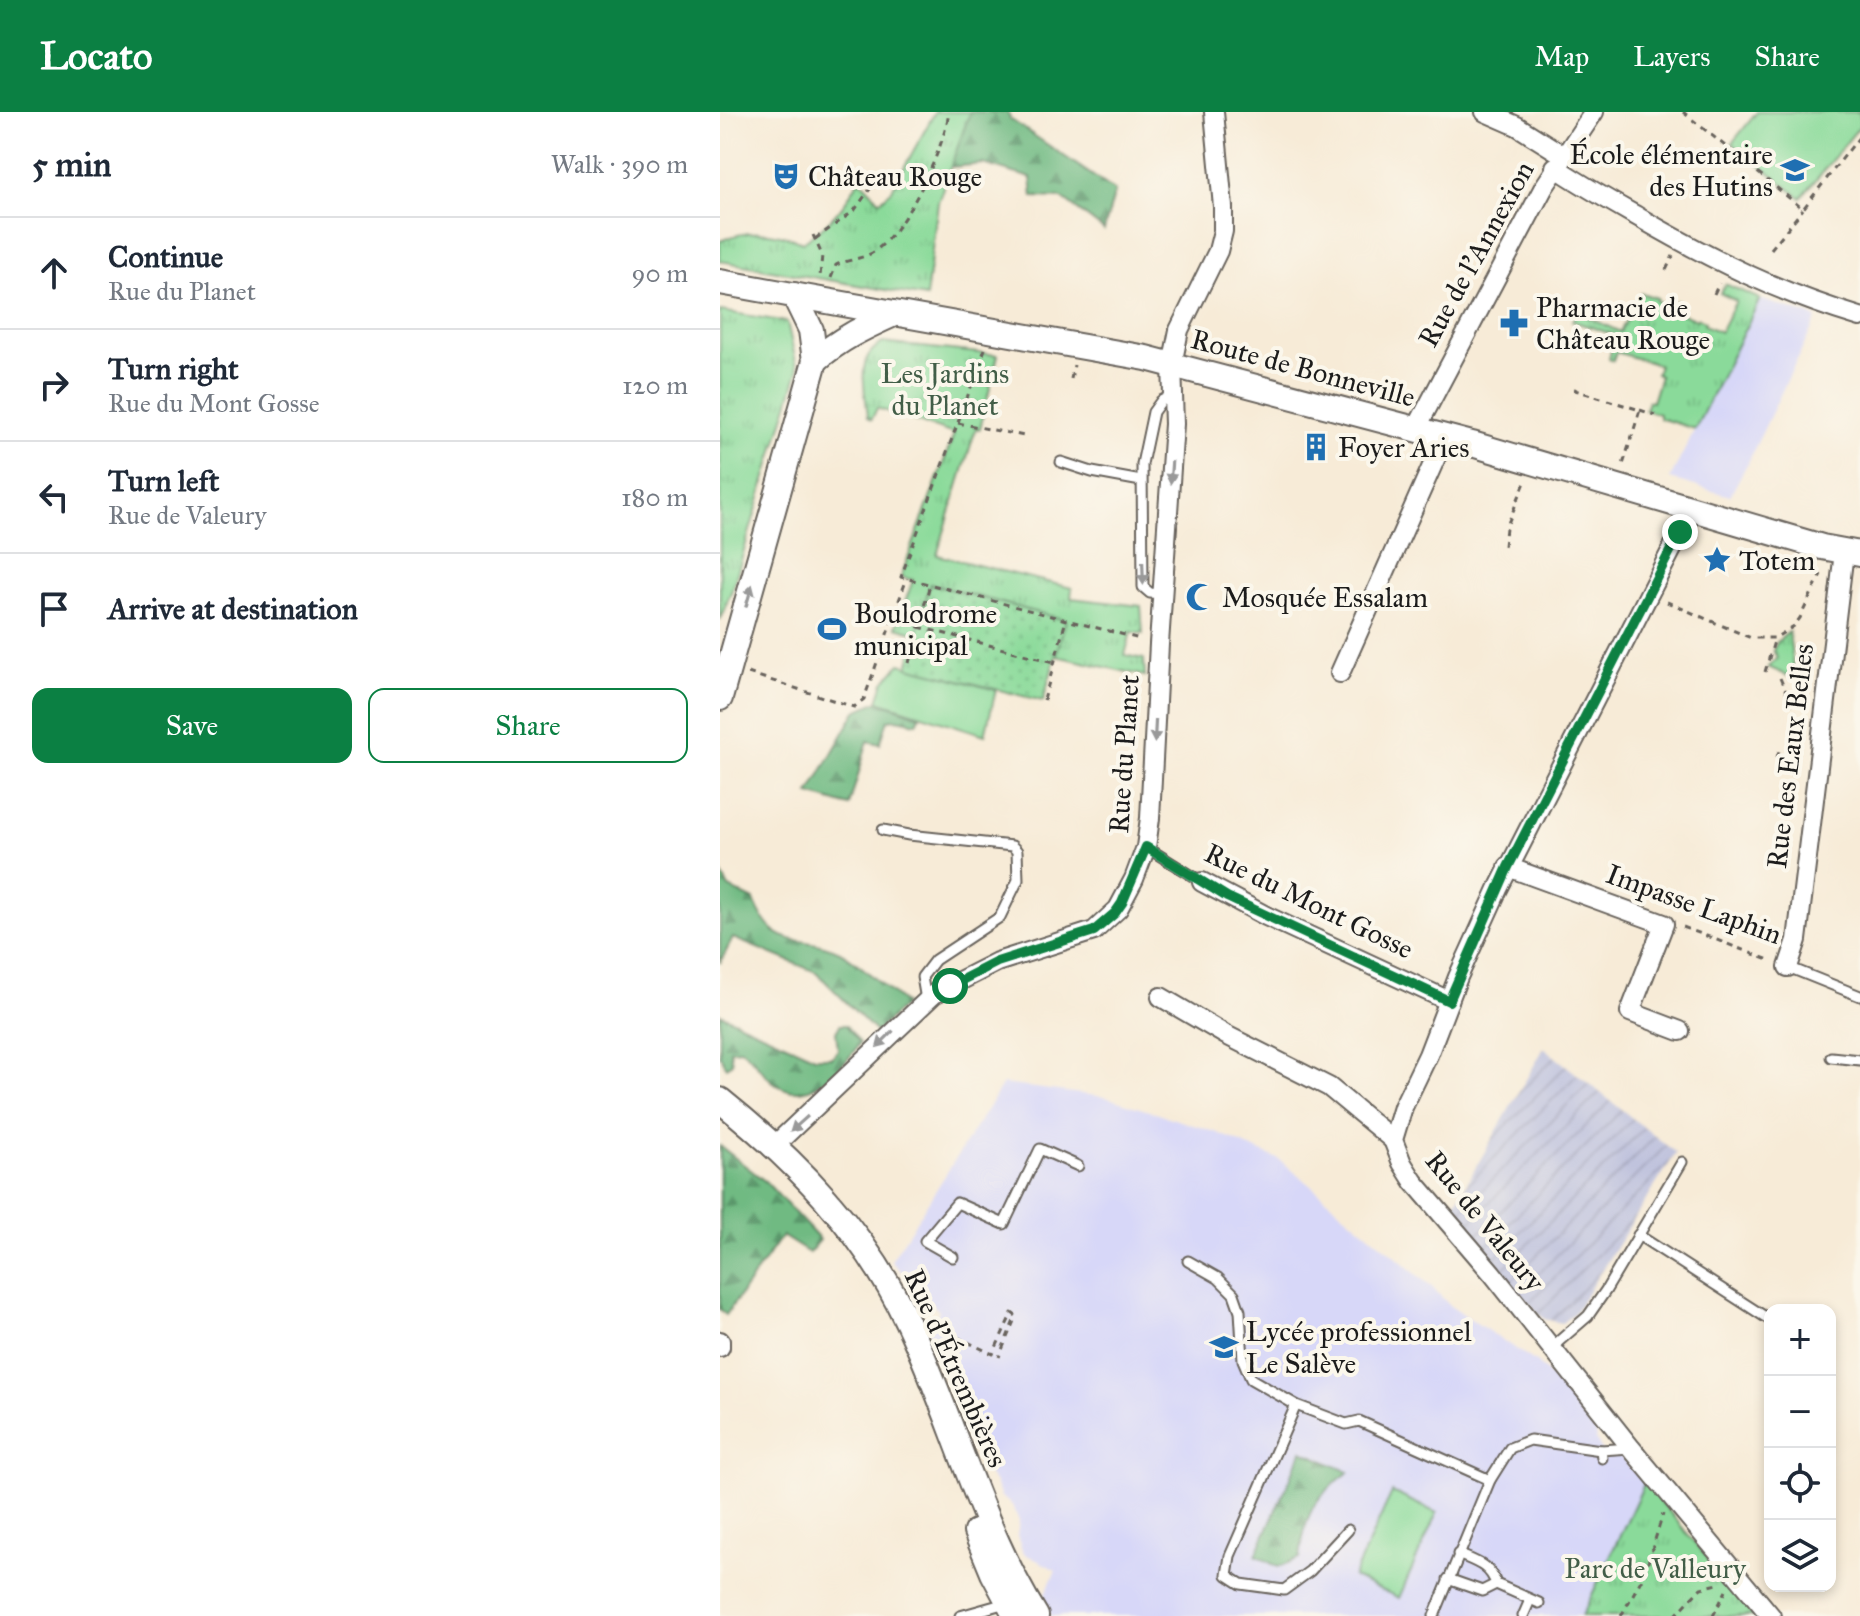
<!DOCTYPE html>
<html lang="en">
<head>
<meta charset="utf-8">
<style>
  :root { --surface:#fff; --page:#f2f2f3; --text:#1f2937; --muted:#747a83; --line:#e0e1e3; --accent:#0b8043 }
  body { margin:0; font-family:"IM FELL Great Primer",serif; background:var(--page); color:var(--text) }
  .controls { position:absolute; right:24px; bottom:24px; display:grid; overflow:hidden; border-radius:16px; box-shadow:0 4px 12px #0003 }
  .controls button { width:72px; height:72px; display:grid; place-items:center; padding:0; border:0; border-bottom:2px solid var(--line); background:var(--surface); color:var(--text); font:40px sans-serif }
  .stop { position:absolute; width:24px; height:24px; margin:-18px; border:6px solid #0b8043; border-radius:50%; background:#fff }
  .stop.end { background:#0b8043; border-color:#fff; box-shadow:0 2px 8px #0008 }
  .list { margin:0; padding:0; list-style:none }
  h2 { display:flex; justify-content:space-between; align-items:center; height:104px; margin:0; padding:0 32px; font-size:34px }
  h2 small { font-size:26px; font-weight:400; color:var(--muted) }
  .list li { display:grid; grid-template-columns:52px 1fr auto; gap:24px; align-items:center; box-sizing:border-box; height:112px; padding:0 32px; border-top:2px solid var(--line) }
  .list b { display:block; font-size:30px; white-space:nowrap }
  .list p { margin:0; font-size:26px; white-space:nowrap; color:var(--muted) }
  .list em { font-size:26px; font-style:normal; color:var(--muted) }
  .actions { display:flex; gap:16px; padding:24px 32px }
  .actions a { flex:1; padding:18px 0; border:2px solid var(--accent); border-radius:16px; text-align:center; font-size:28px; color:var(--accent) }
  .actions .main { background:var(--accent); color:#fff }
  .icon { flex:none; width:44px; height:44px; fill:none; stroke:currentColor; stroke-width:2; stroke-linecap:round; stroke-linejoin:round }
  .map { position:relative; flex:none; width:1140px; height:1504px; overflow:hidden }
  header { display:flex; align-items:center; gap:48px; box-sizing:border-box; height:112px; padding:0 40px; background:var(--accent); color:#fff }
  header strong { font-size:38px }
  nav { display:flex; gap:44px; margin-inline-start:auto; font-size:28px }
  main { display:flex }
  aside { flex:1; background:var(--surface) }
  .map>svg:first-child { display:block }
  .built { fill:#d7d7f8 }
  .industrial { fill:url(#industrial-furrows) }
  .grass { fill:#8ada9a; stroke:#537b5b; stroke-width:2 }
  .forest { fill:url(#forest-firs); stroke:#466b4f; stroke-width:2 }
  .park { fill:url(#park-tufts); stroke:#537b5b; stroke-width:2 }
  .garden { fill:url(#garden-dots); stroke:#537b5b; stroke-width:2 }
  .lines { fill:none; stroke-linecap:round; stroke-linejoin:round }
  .lane-casing { stroke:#69645d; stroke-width:13 }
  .street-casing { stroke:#69645d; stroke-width:22 }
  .secondary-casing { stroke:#69645d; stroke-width:28 }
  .path { stroke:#69645d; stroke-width:3; stroke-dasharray:6 6; stroke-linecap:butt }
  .lane { stroke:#fff; stroke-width:9 }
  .street { stroke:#fff; stroke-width:18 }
  .secondary { stroke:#fff; stroke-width:24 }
  .oneway { fill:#999 }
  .route { stroke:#0b8043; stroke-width:10 }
  .labels { text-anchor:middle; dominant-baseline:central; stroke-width:8; stroke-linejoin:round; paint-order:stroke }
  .poi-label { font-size:28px; fill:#1c1c1c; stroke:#fbf7ec; text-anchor:start }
  .street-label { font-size:28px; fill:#1c1c1c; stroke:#fbf7ec }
  .park-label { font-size:28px; fill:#425e48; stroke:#fbf7ec }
</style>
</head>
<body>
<header>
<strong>Locato</strong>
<nav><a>Map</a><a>Layers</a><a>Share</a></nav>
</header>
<main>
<aside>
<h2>5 min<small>Walk · 390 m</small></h2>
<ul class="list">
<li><svg class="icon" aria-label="ahead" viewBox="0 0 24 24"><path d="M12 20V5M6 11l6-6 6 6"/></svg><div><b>Continue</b><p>Rue du Planet</p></div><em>90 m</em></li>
<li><svg class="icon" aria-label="right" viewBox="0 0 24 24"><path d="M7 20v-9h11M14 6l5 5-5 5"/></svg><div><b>Turn right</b><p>Rue du Mont Gosse</p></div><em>120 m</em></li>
<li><svg class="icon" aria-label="left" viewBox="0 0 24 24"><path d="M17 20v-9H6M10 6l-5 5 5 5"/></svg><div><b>Turn left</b><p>Rue de Valeury</p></div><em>180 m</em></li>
<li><svg class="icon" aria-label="arrive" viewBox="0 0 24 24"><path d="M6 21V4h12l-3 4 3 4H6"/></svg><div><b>Arrive at destination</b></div></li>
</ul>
<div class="actions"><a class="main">Save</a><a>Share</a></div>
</aside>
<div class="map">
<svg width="1140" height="1504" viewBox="0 0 1140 1504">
  <defs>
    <pattern id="industrial-furrows" width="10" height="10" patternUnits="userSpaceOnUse" patternTransform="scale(2)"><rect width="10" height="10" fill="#bfc2dd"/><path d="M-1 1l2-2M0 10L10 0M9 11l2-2" fill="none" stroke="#a4a6bd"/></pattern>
    <pattern id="forest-firs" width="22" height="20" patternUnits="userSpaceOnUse" patternTransform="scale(2)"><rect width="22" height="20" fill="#6fba82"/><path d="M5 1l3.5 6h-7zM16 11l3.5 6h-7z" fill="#5a966a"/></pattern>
    <pattern id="park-tufts" width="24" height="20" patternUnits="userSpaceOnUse" patternTransform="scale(2)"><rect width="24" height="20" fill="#8ada9a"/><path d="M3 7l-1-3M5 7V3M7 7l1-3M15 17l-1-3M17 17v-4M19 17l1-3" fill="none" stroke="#76ba84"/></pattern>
    <pattern id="garden-dots" width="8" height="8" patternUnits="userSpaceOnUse" patternTransform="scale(2)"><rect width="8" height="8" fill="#8ada9a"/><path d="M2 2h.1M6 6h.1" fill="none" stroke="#76ba84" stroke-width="1.8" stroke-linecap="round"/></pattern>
  </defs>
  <rect width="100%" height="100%" fill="#fbf7ec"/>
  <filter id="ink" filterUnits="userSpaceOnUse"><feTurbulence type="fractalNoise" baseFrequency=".0125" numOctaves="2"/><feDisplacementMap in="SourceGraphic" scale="16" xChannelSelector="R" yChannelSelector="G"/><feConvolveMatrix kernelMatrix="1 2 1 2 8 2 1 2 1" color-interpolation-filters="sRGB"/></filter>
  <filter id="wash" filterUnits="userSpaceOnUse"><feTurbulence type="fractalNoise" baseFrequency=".006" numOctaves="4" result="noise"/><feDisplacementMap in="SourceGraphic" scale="32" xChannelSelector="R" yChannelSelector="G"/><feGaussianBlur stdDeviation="1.8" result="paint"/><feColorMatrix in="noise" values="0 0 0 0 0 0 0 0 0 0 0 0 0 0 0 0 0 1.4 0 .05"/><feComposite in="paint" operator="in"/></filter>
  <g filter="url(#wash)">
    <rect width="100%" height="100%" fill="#f7ebd7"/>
    <g class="built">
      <path d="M1040,187L1097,206L1028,350L1010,384L950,367Z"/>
      <path d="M283,972L385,985L495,1020L560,1048L713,1176L730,1194L816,1250L877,1312L876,1328L883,1341L899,1343L925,1370L862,1504H331L322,1489L336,1458L303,1441L297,1424L299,1409L292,1393L281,1385L275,1371L265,1358L209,1221L219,1199L171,1149Z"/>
    </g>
    <path class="industrial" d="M824,936L956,1041L855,1200L842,1211L824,1207L727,1106Z"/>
    <g class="grass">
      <path d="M1037,0H1140V14L1081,86L1012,31Z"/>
      <path d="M180,552L276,578L265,623L158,589L164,570Z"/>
      <path d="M672,1380L717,1401L679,1486L633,1465Z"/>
    </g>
    <g class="forest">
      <path d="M250,0H288L290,7L395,79L384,118L342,86L313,85L311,66L263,52L230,55Z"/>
      <path d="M158,589L200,604L197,611L177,607L168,608L160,632L148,629L129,694L89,682L136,599Z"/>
      <path d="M0,759L9,776L34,788C55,842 79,820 120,840C139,850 167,878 185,892L156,920L96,860L13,826L0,851Z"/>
      <path d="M0,902L95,945H112L118,938L116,920L120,913H126L140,931C122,957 86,998 52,969C41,959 33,946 21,937L10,938L12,951L6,955L0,943Z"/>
      <path d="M0,1034L46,1070L100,1128L89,1141L62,1124L6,1203L0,1197Z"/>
      <path d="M582,1339L629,1360C593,1386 585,1401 580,1446L558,1455L536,1443Z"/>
    </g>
    <g class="park">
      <path d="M215,0H250L218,90L206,185L0,149V129C29,116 54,119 83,130C108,113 125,95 139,67L160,89L171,79Z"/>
      <path d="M1005,172L1040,187L975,317L939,306V302L925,298L928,289L932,290L940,264L936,262L939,253L896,240L893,249L889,247L895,223L852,209L857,200L900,220L921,181L937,186L936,189L952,197L956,189L963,193L960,201L976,208L978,206L985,210L984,213L1000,220L1016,189L1000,181Z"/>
      <path d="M0,199L67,210L78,259L13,475L0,508Z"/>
      <path d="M163,231L278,243L260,317L256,316L217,443L352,476L351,486L421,494L423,522L411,520L405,543L424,547L425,564L336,544L345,508L210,472L197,521L176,515L193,468L181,465L234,322L157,296L152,307L148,305C146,279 133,245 163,231Z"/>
      <path d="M1069,520L1073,554L1068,564L1048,555L1057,546L1053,538L1058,529Z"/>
      <path d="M925,1370L1035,1504H862Z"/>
    </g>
    <path class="garden" d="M210,472L346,508L323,589L188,555Z"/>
  </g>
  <g filter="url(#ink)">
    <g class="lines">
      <defs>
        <g id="lane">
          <path d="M341,350L372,360L421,369"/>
          <path d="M442,482L430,481L423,475L422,352L433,300L441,289L452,283"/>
          <path d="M163,718L189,723L292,734L297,739L298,768L280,805L215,848L202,865L206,888"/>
          <path d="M426,735L482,770"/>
          <path d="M1068,855L1140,884"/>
          <path d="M1111,945L1140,948"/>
          <path d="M918,1123L1050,1208"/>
          <path d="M233,1145L205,1129L237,1091L284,1112L320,1037L358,1054"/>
          <path d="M468,1149L498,1166L514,1182L520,1199L523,1248L531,1267L576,1293L626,1312L639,1309L770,1368"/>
          <path d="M831,1236L868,1204L886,1178L962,1050"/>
          <path d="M576,1293L510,1444L507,1463L521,1472L564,1478L590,1459L628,1418"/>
          <path d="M882,1346L881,1338L911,1336"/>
          <path d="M728,1467L762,1479L776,1472C770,1453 756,1450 738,1442"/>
          <path d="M776,1472L819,1491"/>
          <path d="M240,1504L286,1491"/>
          <path d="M714,1504L770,1368L790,1336L810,1328L881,1338"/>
          <path d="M803,1504L810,1488"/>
        </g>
        <g id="street">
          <path d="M765,0L797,14L843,43"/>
          <path d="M835,55C863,74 892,90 920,106C994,149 1058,180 1140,205"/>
          <path d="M696,317L824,75L874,0"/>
          <path d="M973,396L778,777L738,865L708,943L683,995L673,1028L682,1051L694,1070L772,1161L911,1336L1051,1504"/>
          <path d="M620,561L725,325"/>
          <path d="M788,755L944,812L910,900L960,919"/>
          <path d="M482,770L546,804L729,889"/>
          <path d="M1068,855L1077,828L1124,440"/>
          <path d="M441,885L506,923L609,975L673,1028"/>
          <path d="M54,1034L214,882L277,850L374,819L398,797L414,767L426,735L430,706L439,532L454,312L452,253L459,218L498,139L503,119V95L494,0"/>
          <path d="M0,1229V1235"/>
        </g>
        <g id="secondary">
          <path d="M0,170L426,246L752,332L1102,435L1140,442"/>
          <path d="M95,249C119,227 145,215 174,202"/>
          <path d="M0,586L95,249L91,218L74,183"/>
          <path d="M0,988C76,1049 145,1119 187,1209C233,1305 259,1413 316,1504"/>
          <path d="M256,1420L273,1461L296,1504"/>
        </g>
      </defs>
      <use href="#lane" class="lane-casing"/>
      <use href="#street" class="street-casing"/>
      <use href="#secondary" class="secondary-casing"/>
      <g class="path">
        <path d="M963,0L1083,97L1140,24"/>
        <path d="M93,123L102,143L100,165"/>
        <path d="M95,127L134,99L155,70"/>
        <path d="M1051,137L1083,97"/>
        <path d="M946,158L953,144"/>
        <path d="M111,166L116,153C127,148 141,147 152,141C185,120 224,38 229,0"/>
        <path d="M994,182L999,171"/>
        <path d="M265,237L181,465L420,527"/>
        <path d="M351,267L354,253"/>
        <path d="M856,276L855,278L920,298L902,356"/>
        <path d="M920,298L935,303"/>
        <path d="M238,311L304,324"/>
        <path d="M784,434L786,416L806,368"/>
        <path d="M947,490L1031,526H1055L1074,514L1080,506L1101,462"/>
        <path d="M199,515L334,550"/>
        <path d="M189,551L210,472"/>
        <path d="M1045,560L1055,526"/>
        <path d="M28,561L134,595L144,587L187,466"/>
        <path d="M1060,566L1078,608L1072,669L1060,698"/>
        <path d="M324,588L346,508"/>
        <path d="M1061,648L1063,641L1059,639L1056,648L1074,656"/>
        <path d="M963,815L1049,848"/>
        <path d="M215,1215L273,1242L292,1201L296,1204L279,1245"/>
        <path d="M901,1504L924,1463L943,1402"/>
        <path d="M955,1504L981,1476L998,1472"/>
        <path d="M993,1504L1006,1479"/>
      </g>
      <use href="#lane" class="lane"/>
      <use href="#street" class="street"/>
      <use href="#secondary" class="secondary"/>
    </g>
    <defs><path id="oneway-solid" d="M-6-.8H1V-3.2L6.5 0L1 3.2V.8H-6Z" transform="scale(2)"/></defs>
    <g class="oneway">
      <use href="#oneway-solid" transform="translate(451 360) rotate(94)"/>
      <use href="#oneway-solid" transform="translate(423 461) rotate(88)"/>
      <use href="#oneway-solid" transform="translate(29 484) rotate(-74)"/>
      <use href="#oneway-solid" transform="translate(435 619) rotate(93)"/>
      <use href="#oneway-solid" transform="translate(165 927) rotate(135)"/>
      <use href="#oneway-solid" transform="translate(79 1012) rotate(138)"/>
    </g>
  </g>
  <g class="lines" filter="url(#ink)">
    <path class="route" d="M230,874L277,850L374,819L395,801L402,791L426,735L507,785L729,889L788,755L960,420"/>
  </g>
  <defs>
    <symbol id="school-bare" viewBox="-9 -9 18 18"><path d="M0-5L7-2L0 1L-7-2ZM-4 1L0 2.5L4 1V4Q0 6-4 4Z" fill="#1f6fb2" stroke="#fbf7ec" stroke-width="2.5" paint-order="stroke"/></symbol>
    <symbol id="theatre-bare" viewBox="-9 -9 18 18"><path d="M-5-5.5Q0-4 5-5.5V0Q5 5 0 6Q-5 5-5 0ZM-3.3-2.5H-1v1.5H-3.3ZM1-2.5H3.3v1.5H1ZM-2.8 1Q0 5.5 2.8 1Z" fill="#1f6fb2" stroke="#fbf7ec" stroke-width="2.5" paint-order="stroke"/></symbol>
    <symbol id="pharmacy-bare" viewBox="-9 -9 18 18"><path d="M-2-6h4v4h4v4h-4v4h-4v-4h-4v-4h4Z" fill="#1f6fb2" stroke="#fbf7ec" stroke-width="2.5" paint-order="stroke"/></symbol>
    <symbol id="building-bare" viewBox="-9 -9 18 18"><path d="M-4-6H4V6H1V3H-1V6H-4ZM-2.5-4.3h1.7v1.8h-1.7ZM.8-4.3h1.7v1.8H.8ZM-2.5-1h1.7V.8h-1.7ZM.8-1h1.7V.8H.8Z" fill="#1f6fb2" stroke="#fbf7ec" stroke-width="2.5" paint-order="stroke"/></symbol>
    <symbol id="sight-bare" viewBox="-9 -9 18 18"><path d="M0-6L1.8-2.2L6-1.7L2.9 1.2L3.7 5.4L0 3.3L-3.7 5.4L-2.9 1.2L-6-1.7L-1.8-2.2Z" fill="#1f6fb2" stroke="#fbf7ec" stroke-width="2.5" paint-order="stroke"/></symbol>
    <symbol id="mosque-bare" viewBox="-9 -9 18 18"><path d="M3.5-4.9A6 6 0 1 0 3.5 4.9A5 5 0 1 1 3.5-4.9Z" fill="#1f6fb2" stroke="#fbf7ec" stroke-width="2.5" paint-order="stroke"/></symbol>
    <symbol id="stadium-bare" viewBox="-9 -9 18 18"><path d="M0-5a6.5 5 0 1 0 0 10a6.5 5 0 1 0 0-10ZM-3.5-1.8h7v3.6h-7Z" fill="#1f6fb2" stroke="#fbf7ec" stroke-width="2.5" paint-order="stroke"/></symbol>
  </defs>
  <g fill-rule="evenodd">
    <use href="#school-bare" x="1055" y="38" width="40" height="40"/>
    <use href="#theatre-bare" x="46" y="44" width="40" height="40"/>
    <use href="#pharmacy-bare" x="774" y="191" width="40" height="40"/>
    <use href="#building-bare" x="576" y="315" width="40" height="40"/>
    <use href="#sight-bare" x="977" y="428" width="40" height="40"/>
    <use href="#mosque-bare" x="460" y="465" width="40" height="40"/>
    <use href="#stadium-bare" x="92" y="497" width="40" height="40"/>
    <use href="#school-bare" x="484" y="1215" width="40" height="40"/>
  </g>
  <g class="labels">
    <g class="poi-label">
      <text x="1053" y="42" text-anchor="end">École élémentaire<tspan x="1053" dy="32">des Hutins</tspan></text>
      <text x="88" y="64">Château Rouge</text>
      <text x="816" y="195">Pharmacie de<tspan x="816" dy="32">Château Rouge</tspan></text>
      <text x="618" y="335">Foyer Aries</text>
      <text x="1019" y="448">Totem</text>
      <text x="502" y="485">Mosquée Essalam</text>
      <text x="134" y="501">Boulodrome<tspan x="134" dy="32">municipal</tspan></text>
      <text x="526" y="1219">Lycée professionnel<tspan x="526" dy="32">Le Salève</tspan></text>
    </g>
    <g class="street-label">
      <text transform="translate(756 142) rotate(-61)">Rue de l'Annexion</text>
      <text transform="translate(583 256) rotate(15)">Route de Bonneville</text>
      <text transform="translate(404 642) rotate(-86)">Rue du Planet</text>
      <text transform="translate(1070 644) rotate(-83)">Rue des Eaux Belles</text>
      <text transform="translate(589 789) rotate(26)">Rue du Mont Gosse</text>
      <text transform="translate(974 792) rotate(20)">Impasse Laphin</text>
      <text transform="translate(765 1109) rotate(51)">Rue de Valeury</text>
      <text transform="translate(236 1256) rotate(66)">Rue d'Étrembières</text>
    </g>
    <g class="park-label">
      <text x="225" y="261">Les Jardins<tspan x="225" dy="32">du Planet</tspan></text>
      <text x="935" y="1456">Parc de Valleury</text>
    </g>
  </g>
</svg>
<div class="controls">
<button>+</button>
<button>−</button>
<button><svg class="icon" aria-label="locate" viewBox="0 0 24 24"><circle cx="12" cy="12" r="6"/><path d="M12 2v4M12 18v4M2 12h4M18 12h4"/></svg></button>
<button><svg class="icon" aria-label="layers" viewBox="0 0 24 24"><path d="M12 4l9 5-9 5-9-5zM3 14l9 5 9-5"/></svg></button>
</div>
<div class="stop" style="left:230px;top:874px"></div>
<div class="stop end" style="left:960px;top:420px"></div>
</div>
</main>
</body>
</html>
